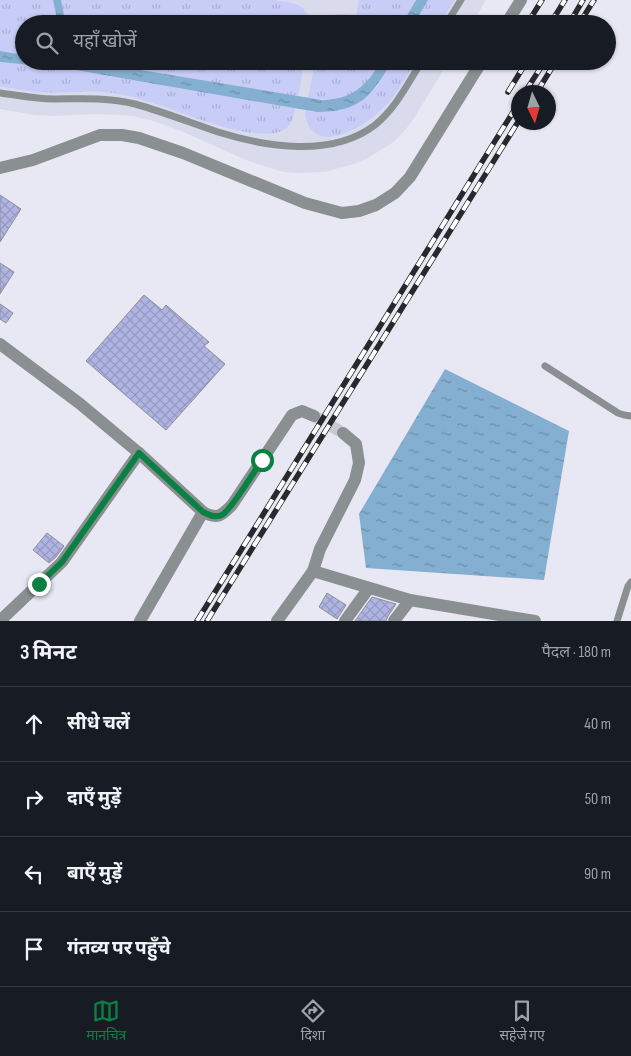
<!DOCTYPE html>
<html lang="hi">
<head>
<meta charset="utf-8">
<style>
  :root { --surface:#171b24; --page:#242831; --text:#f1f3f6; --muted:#9ea1a6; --line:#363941; --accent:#0b8043 }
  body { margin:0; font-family:"Sofia Sans Condensed","Noto Sans Devanagari",sans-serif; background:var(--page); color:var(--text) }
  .compass { position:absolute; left:511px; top:85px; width:45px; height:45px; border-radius:50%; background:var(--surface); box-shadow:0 1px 4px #0004; rotate:175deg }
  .stop { position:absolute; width:15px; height:15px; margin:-11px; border:4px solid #0b8043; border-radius:50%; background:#fff }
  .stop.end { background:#0b8043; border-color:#fff; box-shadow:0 1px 5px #0008 }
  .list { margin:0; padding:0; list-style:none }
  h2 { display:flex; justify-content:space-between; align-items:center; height:65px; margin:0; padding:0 20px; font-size:21px }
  h2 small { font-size:16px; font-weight:400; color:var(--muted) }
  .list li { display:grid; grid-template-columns:32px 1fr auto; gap:15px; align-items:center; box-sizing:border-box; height:75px; padding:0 20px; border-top:1px solid var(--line) }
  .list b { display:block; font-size:19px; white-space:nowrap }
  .list em { font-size:16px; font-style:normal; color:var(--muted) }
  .icon { flex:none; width:28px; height:28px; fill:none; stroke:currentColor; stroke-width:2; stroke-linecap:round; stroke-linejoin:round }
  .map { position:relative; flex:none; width:631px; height:621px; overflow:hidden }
  .search { position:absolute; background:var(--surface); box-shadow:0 1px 4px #0004; left:15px; right:15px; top:15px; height:55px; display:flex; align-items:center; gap:12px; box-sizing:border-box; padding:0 18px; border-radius:28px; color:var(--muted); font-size:19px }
  .sheet { height:365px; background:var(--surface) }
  nav { display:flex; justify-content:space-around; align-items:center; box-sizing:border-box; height:70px; border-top:1px solid var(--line); background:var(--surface); font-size:14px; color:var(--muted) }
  nav a { display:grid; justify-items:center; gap:2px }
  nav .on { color:var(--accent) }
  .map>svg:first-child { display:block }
  .built { fill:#d9dbed }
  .grass { fill:url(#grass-tufts) }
  .water { fill:url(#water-ripples) }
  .building { fill:url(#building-cross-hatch); stroke:#8e8f99 }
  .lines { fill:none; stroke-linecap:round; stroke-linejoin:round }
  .minor-tunnel { stroke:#c7c8d2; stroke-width:12; stroke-dasharray:12 6; stroke-linecap:butt }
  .service { stroke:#8a8f91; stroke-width:7 }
  .minor { stroke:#8a8f91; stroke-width:12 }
  .tertiary { stroke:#8a8f91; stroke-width:12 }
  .rail-casing { stroke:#28292d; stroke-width:5.5 }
  .rail { stroke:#fff; stroke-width:4; stroke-dasharray:11; stroke-linecap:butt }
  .route { stroke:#0b8043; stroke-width:6 }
</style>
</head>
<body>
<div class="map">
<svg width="631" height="621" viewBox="0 0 631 621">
  <defs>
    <pattern id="grass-tufts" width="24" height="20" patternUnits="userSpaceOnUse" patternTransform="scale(1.25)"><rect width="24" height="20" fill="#c8cdf8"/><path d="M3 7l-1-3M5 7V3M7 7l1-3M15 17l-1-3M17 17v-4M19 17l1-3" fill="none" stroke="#abafd4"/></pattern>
    <pattern id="water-ripples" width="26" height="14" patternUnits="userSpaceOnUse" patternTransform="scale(1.25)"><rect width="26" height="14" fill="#85afd0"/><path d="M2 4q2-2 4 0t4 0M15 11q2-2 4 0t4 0" fill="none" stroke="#6b8da8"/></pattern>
    <pattern id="building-cross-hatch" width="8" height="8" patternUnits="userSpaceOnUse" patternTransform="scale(1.25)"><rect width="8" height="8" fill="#afb4e2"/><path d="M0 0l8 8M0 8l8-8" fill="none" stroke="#969ac1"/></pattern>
  </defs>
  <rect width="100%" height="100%" fill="#e7e8f3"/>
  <path class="built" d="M0,0H486L472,24H24V61H449L411,123L399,137L392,143L368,158L354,164L324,172L298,173L284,172L267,167L246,160L181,131L154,121L132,116L97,114L54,116L35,115L0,109Z"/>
  <g class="grass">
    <path d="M0,0H53L58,24H24V55L0,51Z"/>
    <path d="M61,0H274C292,3 307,2 310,24H66Z"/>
    <path d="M359,0H416L402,24H322C328,11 344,14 356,15Z"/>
    <path d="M428,0H455L439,24H414Z"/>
    <path d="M86,61H304C302,75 296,119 288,127C266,147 193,117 168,108C150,102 132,96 113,93C88,89 63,94 37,92C25,91 12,88 0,86V62L295,96Z"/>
    <path d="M315,61H381C363,93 346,103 309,98L307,111L317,112L339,110L370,94L378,85L392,61H416C405,79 395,98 379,112C360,129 314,157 305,115Z"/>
  </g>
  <g class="water">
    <path d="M53,0H61L66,24H58Z"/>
    <path d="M416,0H428L414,24H402Z"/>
    <path d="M0,51L24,55V61H86L322,100C352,99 366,87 381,61H392C372,96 360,112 317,112L70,69L0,62Z"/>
    <path d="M445,369L569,431L544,580L366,568L359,514Z"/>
  </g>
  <g class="building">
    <path d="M0,195L21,209L0,242Z"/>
    <path d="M0,263L14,272L0,294Z"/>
    <path d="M144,295L162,310L166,305L209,342L204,346L225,364L166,430L86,361Z"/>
    <path d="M0,304L13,313L6,323L0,319Z"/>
    <path d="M47,533L64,546L56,557L49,563L33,550Z"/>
    <path d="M327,593L346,605L337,619L319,607Z"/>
    <path d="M372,597L396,604L388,616L386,621H355Z"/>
  </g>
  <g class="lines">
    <path class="minor-tunnel" d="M314,416L343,433"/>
    <g class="service">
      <path d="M446,24L461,0"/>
      <path d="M0,93C17,95 35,99 53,99C81,99 108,97 135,104C164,112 191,123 218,132C266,147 332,158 375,125C396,108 408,83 422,61"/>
      <path d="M545,366L618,413L624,415L631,416"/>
      <path d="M617,621L628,586L631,582"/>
    </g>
    <g class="minor">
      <path d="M0,344L79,403L139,453L203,512C218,520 222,515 232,505L292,415L302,411L314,416"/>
      <path d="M343,433L356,444L359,463L355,480L320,549L313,571L410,600L535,621"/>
      <path d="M3,618L62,562L139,453"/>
      <path d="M140,621L203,512"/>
      <path d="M277,621L313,571"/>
      <path d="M345,621L369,588"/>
      <path d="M394,621L410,600"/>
    </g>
    <g class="tertiary">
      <path d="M506,24L521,0"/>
      <path d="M0,168L33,160L100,135H122L139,138L183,153L305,203L342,213L359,211L376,205L395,193L410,177L482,61"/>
    </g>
    <defs>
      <g id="rail">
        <path d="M527,24L542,0"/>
        <path d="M550,24L565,0"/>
        <path d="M569,24L583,0"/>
        <path d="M579,24L594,0"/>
        <path d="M500,65L502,61"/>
        <path d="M508,92L527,61"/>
        <path d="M525,92L545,61"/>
        <path d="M537,92L556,61"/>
        <path d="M197,621L518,104"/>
        <path d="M207,621L518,122"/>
      </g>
    </defs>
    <use href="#rail" class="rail-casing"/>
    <use href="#rail" class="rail"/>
  </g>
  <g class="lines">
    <path class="route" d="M39,584L62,562L139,453L203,512C209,515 215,518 222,515C231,510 255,470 262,460"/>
  </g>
</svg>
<svg class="compass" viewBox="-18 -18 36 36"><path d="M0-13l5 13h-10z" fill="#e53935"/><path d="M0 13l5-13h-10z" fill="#9ea1a6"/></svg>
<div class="stop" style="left:262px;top:460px"></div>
<div class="stop end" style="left:39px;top:584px"></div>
<div class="search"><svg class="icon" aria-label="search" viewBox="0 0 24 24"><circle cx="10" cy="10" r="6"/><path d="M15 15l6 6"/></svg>यहाँ खोजें</div>
</div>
<section class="sheet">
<h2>3 मिनट<small>पैदल · 180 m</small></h2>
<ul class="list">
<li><svg class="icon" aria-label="ahead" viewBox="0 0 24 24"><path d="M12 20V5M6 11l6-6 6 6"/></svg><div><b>सीधे चलें</b></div><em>40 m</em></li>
<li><svg class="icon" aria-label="right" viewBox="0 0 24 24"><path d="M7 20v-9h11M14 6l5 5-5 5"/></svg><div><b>दाएँ मुड़ें</b></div><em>50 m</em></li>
<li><svg class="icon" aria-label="left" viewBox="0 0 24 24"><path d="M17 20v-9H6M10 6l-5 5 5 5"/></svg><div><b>बाएँ मुड़ें</b></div><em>90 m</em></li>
<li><svg class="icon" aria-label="arrive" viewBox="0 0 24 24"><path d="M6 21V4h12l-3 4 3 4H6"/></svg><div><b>गंतव्य पर पहुँचे</b></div></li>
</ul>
</section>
<nav>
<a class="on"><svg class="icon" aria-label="map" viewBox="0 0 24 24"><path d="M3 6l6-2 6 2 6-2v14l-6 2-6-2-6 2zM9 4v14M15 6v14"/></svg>मानचित्र</a>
<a><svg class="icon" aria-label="directions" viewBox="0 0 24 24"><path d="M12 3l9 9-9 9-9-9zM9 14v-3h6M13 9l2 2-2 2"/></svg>दिशा</a>
<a><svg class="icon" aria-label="saved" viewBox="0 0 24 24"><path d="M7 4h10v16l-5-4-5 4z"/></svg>सहेजे गए</a>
</nav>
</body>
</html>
